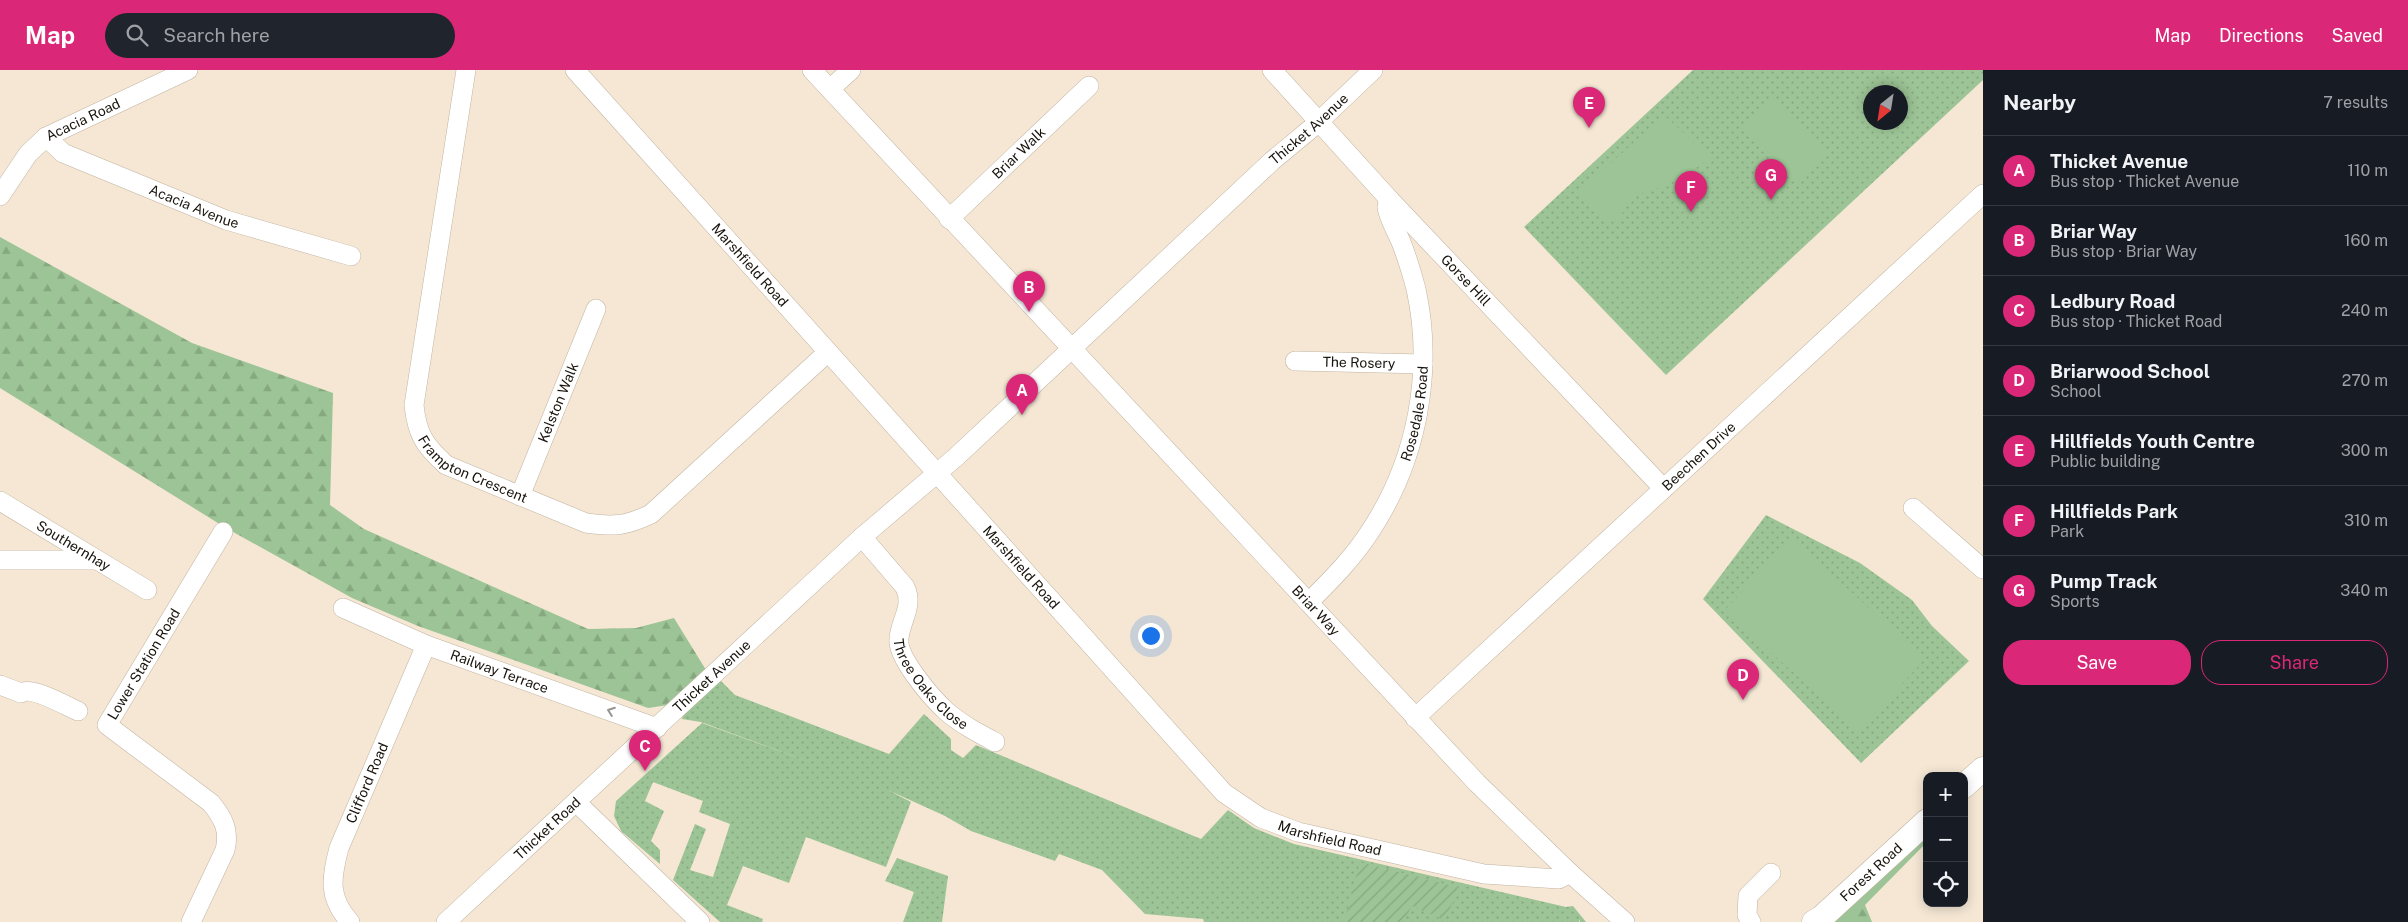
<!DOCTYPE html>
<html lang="en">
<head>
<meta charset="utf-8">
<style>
  :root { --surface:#171b24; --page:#20242c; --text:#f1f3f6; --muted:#9ea1a6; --line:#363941; --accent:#db2777 }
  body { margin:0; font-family:"Public Sans",sans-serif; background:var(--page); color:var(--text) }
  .controls { position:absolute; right:15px; bottom:15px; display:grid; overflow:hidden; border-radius:10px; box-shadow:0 2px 12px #0003 }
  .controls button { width:45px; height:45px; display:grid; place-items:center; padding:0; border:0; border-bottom:1px solid var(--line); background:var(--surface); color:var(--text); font:25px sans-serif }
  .compass { position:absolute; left:1863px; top:15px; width:45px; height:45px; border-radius:50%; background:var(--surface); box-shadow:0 2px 12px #0003; rotate:210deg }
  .you { position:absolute; left:1150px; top:565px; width:18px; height:18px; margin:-12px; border:4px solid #fff; border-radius:50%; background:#1a73e8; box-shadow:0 0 0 8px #1a73e833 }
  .badge { display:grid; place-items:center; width:32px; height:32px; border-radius:50%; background:var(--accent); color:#fff; font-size:16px; font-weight:700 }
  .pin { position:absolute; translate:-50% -41px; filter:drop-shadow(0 1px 2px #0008) }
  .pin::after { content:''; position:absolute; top:26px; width:18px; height:15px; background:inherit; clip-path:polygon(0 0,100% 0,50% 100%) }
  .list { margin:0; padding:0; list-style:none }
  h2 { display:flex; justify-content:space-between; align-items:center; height:65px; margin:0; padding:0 20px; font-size:21px }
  h2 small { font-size:16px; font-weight:400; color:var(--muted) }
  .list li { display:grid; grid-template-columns:32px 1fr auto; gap:15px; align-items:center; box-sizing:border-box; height:70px; padding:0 20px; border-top:1px solid var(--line) }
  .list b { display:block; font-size:19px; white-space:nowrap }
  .list p { margin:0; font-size:16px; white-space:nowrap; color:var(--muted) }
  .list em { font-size:16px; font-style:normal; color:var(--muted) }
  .actions { display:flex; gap:10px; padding:15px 20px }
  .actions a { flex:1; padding:11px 0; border:1px solid var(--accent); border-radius:20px; text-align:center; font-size:18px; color:var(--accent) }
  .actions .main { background:var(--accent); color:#fff }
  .icon { flex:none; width:28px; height:28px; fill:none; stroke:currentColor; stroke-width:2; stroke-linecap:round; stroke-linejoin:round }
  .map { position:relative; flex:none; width:1983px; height:852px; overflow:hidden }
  header { display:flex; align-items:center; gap:30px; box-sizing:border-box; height:70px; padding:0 25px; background:var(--accent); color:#fff }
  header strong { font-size:24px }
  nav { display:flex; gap:28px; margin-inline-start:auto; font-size:18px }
  .search { width:350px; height:45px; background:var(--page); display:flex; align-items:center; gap:12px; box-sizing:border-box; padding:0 18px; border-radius:28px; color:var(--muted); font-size:19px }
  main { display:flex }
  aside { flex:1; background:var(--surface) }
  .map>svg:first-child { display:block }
  .grass { fill:url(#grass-dots); fill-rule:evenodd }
  .forest { fill:url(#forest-firs) }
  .garden { fill:url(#garden-furrows) }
  .pitch { fill:#9cc496 }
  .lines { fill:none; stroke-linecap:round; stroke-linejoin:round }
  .minor-casing { stroke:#c1b4a2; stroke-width:20 }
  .major-casing { stroke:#c1b4a2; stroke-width:25 }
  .minor { stroke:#fff; stroke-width:19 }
  .major { stroke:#fff; stroke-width:24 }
  .oneway { stroke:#979592 }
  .labels { text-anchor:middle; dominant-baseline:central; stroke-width:4; stroke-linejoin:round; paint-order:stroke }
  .street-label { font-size:14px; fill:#18130c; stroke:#fff }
</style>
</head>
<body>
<header>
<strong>Map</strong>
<div class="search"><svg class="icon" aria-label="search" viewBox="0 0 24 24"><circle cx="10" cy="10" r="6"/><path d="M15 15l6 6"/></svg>Search here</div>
<nav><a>Map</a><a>Directions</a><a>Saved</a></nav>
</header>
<main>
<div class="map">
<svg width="1983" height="852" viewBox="0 0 1983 852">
  <defs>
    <pattern id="grass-dots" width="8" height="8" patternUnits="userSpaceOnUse" patternTransform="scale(1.25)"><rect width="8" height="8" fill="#9cc496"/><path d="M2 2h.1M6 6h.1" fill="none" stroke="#86a880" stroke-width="1.8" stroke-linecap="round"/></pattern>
    <pattern id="forest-firs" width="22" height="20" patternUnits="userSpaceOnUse" patternTransform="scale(1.25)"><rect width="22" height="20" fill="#9cc496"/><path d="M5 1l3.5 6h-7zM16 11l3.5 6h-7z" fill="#86a880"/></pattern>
    <pattern id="garden-furrows" width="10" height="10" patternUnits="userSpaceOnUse" patternTransform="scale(1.25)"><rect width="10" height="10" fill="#9cc496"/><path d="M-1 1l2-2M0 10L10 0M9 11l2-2" fill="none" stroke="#86a880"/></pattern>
  </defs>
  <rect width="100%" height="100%" fill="#f5e7d4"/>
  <g class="grass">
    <path d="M1693,0H1983V10L1666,305L1524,157ZM1870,22H1900V52H1870Z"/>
    <path d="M1766,445L1860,493L1912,530L1932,556L1969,591L1861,693L1703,529Z"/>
    <path d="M720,610L735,625L889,684L924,644L951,669V680L963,688L976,675L1201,769L1228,740L1254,758L1294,774L1566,837L1573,836L1586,852H1580L1579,849V852H1204L1203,849L1145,844L1102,800L1059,784L1055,791L971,761L945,746L888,720L911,732L886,797L806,767L789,813L743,796L727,835L763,849L762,852H720L673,810L695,754L706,759L690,800L713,807L730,754L699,742L703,731L653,712L645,731L664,741L651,771L660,780V794L621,761L614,746L616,731L702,653L818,695L701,652L682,649L684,641Z"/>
    <path d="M897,788L948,806L942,852H903L914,822L885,811Z"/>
  </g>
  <g class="forest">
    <path d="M0,167L192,273L333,323L330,435L364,459L588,559L636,558L674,548L706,600L668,635L648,638L418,556L352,528L226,458L0,318Z"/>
    <path d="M1927,763V772L1865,835L1872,852H1823Z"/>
  </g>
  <path class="garden" d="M1360,792L1460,818L1444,850L1412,836L1403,852H1344Z"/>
  <g class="pitch">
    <path d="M1771,27L1827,85L1798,113L1742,55Z"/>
    <path d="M1664,45L1711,88C1698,96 1685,107 1671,113C1647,124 1630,120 1620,149L1609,153L1579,122Z"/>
    <path d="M1792,468L1925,589L1858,662L1725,540Z"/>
  </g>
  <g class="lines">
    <defs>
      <g id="minor">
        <path id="s1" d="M466,0L414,335C417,364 424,375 446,395L586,453C614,457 626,456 651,444L828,282"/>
        <path id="s2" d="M575,0L1224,723L1261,748L1298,762L1484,804L1559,809L1570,803"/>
        <path id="s3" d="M812,0L1477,713L1570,803L1625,852"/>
        <path id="s4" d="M1272,0L1389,129L1663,418"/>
        <path d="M830,19L851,0"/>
        <path id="s5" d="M46,67L63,83L226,150L351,186"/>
        <path id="s6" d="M0,126L28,84L46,67L188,0"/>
        <path id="s7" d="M949,149L1089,16"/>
        <path id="s8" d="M1295,291L1423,294"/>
        <path id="s9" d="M520,426L596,239"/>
        <path id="s10" d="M0,431L147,520"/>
        <path d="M1913,438L1983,499"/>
        <path id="s11" d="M862,467L905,517C914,536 901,549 899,568C896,587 932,628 946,641C961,654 978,663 995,672"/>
        <path d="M0,490H96"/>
        <path id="s12" d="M1309,532C1332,509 1354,487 1371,460C1417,390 1434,301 1416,219C1412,204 1407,187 1401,172C1397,162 1388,147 1387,137C1387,134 1389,132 1389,129"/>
        <path id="s13" d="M343,538L426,575L657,658"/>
        <path d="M0,615L21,623C32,616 66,636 78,641"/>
        <path id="s14" d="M1415,648L1983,124"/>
        <path d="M576,732L700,852"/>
        <path id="s15" d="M191,852L225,780C230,760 223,748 211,733L107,655L223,462"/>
        <path id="s16" d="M350,852C328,828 331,808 339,778L426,575"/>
        <path id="s17" d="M446,852L862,467L956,387L1272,91L1313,57L1373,0"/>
        <path d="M1751,852L1747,845L1748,826L1771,803"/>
      </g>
      <g id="major">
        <path d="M1964,716L1983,699"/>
        <path id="s18" d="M1814,852L1821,848L1927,751"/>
      </g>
    </defs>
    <use href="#minor" class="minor-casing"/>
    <use href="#major" class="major-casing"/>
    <use href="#minor" class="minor"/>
    <use href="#major" class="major"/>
  </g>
  <defs><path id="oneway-chevron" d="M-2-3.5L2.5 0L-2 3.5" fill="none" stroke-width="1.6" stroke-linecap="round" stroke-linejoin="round" transform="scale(1.25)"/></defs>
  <use class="oneway" href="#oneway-chevron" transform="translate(611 641) rotate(-160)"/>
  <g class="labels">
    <g class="street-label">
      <text stroke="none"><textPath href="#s6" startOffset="116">Acacia Road</textPath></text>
      <text stroke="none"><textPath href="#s17" startOffset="1172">Thicket Avenue</textPath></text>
      <text stroke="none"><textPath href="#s7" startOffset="96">Briar Walk</textPath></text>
      <text stroke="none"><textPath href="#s5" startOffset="165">Acacia Avenue</textPath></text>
      <text stroke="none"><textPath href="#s2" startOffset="262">Marshfield Road</textPath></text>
      <text stroke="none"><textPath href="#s4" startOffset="286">Gorse Hill</textPath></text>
      <text stroke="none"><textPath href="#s8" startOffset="64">The Rosery</textPath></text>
      <text stroke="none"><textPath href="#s9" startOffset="101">Kelston Walk</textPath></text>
      <text stroke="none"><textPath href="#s12" startOffset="221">Rosedale Road</textPath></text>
      <text stroke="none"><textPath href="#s14" startOffset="386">Beechen Drive</textPath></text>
      <text stroke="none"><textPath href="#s1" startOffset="434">Frampton Crescent</textPath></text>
      <text stroke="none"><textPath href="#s10" startOffset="86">Southernhay</textPath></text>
      <text stroke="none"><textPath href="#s2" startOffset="668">Marshfield Road</textPath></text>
      <text stroke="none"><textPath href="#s3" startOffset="739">Briar Way</textPath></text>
      <text stroke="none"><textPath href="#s15" startOffset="332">Lower Station Road</textPath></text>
      <text stroke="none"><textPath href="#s13" startOffset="169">Railway Terrace</textPath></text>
      <text stroke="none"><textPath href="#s17" startOffset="362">Thicket Avenue</textPath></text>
      <text stroke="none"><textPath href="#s11" startOffset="176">Three Oaks Close</textPath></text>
      <text stroke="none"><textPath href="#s16" startOffset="150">Clifford Road</textPath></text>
      <text stroke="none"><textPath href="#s17" startOffset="138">Thicket Road</textPath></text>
      <text stroke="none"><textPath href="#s2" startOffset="1088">Marshfield Road</textPath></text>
      <text stroke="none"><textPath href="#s18" startOffset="76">Forest Road</textPath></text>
    </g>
  </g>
</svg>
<div class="controls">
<button>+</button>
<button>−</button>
<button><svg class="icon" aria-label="locate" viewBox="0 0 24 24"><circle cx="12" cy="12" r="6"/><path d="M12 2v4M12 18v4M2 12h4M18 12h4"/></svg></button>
</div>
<svg class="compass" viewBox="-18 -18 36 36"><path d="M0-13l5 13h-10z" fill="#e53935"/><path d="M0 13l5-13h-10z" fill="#9ea1a6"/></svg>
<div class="you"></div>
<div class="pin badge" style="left:1022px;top:345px">A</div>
<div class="pin badge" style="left:1029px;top:242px">B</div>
<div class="pin badge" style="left:645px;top:701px">C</div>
<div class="pin badge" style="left:1743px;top:630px">D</div>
<div class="pin badge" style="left:1589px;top:58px">E</div>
<div class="pin badge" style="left:1691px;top:142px">F</div>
<div class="pin badge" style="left:1771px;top:130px">G</div>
</div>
<aside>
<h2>Nearby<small>7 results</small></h2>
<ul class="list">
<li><span class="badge">A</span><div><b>Thicket Avenue</b><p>Bus stop · Thicket Avenue</p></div><em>110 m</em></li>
<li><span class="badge">B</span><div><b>Briar Way</b><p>Bus stop · Briar Way</p></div><em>160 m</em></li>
<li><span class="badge">C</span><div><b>Ledbury Road</b><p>Bus stop · Thicket Road</p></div><em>240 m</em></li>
<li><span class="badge">D</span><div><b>Briarwood School</b><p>School</p></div><em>270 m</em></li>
<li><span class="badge">E</span><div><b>Hillfields Youth Centre</b><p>Public building</p></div><em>300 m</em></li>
<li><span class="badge">F</span><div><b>Hillfields Park</b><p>Park</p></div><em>310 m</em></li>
<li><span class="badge">G</span><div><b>Pump Track</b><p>Sports</p></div><em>340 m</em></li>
</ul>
<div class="actions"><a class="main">Save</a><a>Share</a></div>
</aside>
</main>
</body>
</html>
